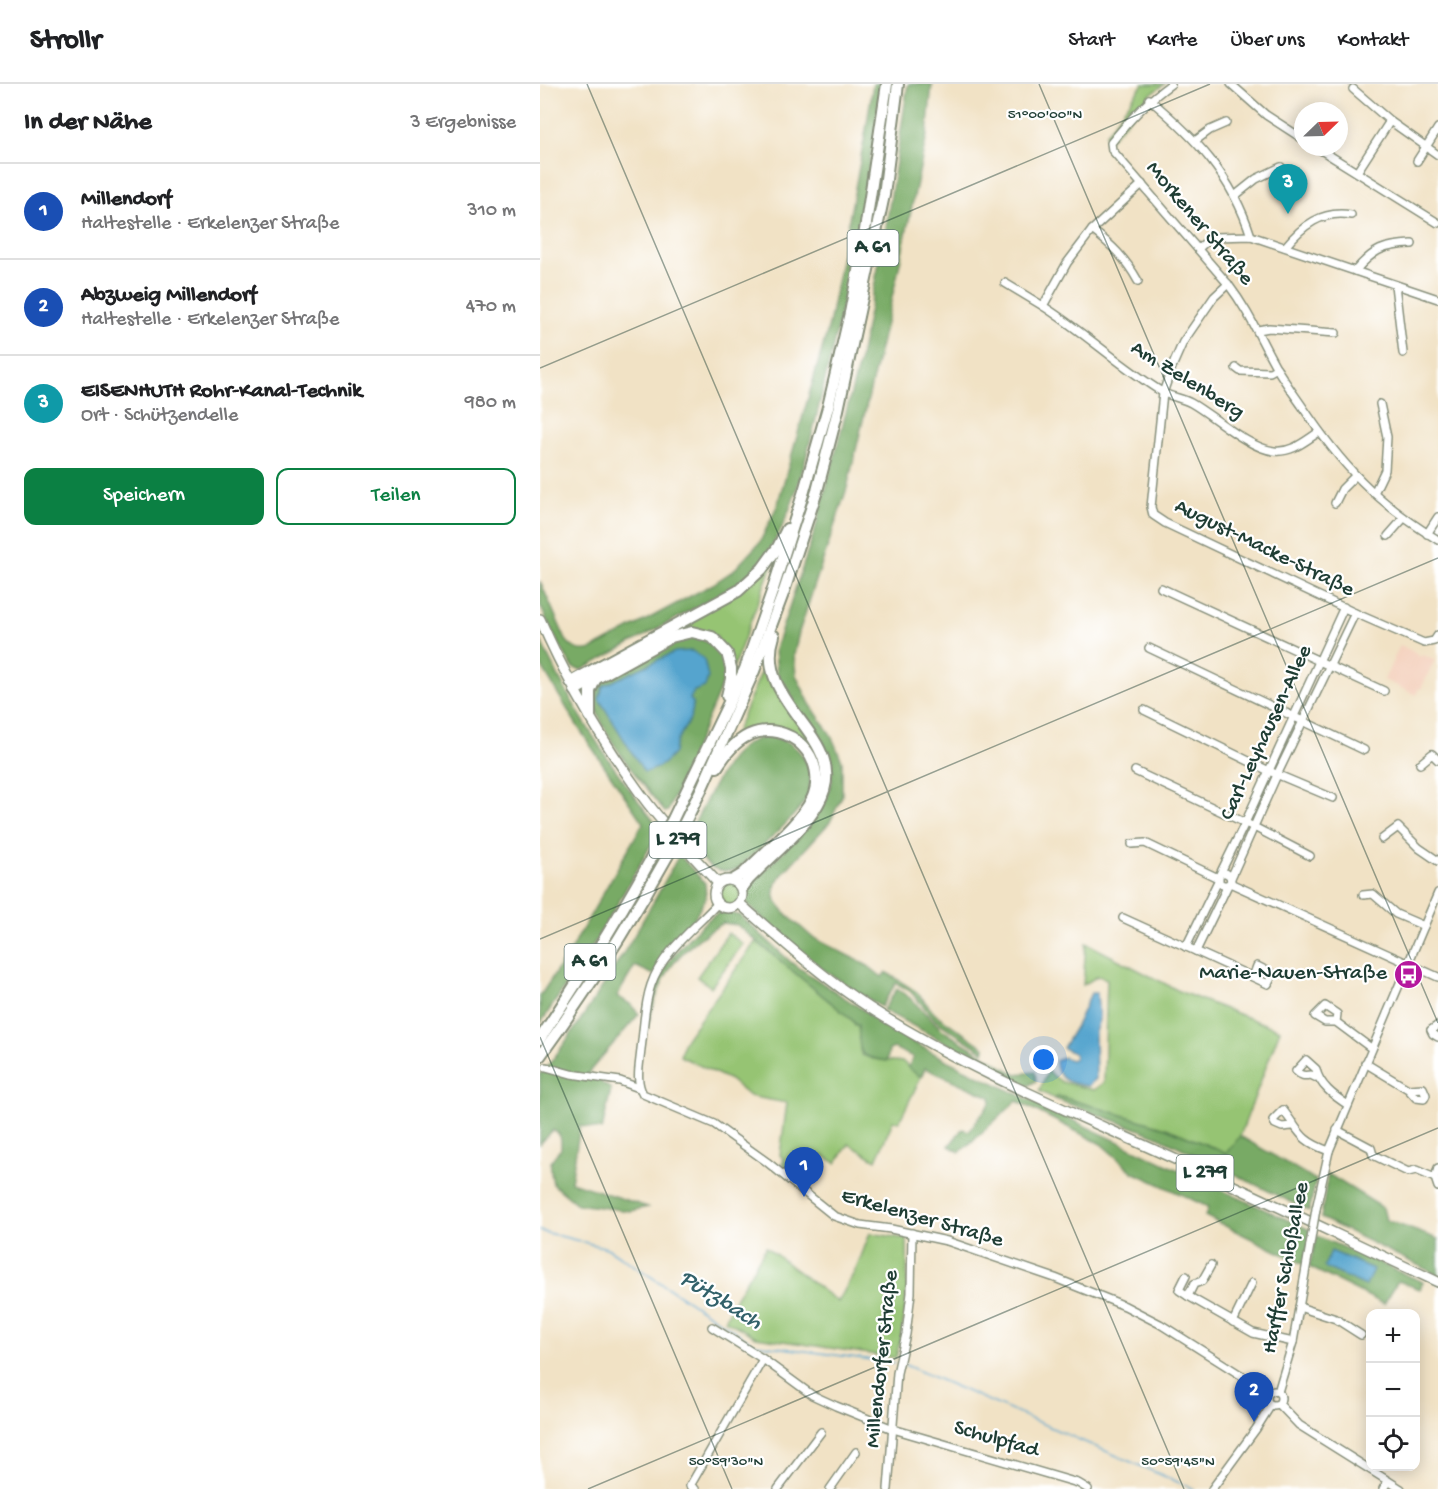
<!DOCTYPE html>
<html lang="de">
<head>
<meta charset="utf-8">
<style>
  :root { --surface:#fff; --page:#f6f6f6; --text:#202124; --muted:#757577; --line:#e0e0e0; --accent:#0b8043 }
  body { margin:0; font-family:"Gochi Hand",sans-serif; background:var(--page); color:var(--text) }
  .controls { position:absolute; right:18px; bottom:18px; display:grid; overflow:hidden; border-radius:12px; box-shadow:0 3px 15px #0003 }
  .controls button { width:54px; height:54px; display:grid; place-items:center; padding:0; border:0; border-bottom:2px solid var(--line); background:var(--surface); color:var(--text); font:30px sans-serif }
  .compass { position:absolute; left:754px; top:18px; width:54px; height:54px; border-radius:50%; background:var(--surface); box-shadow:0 3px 15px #0003; rotate:67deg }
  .you { position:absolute; left:504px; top:976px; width:21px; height:21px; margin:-15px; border:4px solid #fff; border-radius:50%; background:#1a73e8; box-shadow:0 0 0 9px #1a73e833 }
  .badge { display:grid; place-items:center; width:39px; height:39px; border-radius:50%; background:var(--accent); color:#fff; font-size:20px; font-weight:700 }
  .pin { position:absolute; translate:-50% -50px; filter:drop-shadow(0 2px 3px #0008) }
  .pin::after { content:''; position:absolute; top:32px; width:21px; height:18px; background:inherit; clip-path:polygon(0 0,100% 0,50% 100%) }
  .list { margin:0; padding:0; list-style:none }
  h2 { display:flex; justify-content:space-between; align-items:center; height:78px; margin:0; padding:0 24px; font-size:26px }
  h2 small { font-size:20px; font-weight:400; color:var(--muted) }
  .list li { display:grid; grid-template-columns:39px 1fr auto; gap:18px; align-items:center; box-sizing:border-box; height:96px; padding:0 24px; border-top:2px solid var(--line) }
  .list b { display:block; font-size:22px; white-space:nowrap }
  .list p { margin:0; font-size:20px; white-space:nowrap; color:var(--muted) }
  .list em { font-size:20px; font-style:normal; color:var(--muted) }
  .actions { display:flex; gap:12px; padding:18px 24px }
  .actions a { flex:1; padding:14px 0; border:2px solid var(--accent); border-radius:12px; text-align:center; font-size:21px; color:var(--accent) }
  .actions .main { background:var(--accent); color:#fff }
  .icon { flex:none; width:33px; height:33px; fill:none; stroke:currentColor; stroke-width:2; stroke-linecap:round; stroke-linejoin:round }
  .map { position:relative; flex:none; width:898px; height:1405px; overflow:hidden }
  header { display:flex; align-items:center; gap:36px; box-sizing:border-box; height:84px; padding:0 30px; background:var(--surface); border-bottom:2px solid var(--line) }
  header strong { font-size:28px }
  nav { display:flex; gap:33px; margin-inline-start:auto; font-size:21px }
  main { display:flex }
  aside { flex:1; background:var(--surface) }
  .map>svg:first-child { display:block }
  .built { fill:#f4d3c0 }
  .green { fill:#96c473; stroke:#5a8054; stroke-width:1.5 }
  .forest { fill:#78aa65; stroke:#4c744c; stroke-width:1.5 }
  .water { fill:#54a4ce; stroke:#3a7081; stroke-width:1.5 }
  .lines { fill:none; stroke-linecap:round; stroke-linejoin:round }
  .stream { stroke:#54a4ce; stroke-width:1.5 }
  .minor-casing { stroke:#88907c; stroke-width:10 }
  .major-casing { stroke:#88907c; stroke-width:12 }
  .highway-casing { stroke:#88907c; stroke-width:14 }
  .minor { stroke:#fff; stroke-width:7 }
  .major { stroke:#fff; stroke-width:9 }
  .highway { stroke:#fff; stroke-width:10 }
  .minor-bridge-casing { stroke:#88907c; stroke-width:10; stroke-linecap:butt }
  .highway-bridge-casing { stroke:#88907c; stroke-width:14; stroke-linecap:butt }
  .minor-bridge { stroke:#fff; stroke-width:7 }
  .highway-bridge { stroke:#fff; stroke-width:10 }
  .ticks { fill:none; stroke:#1f3d34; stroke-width:1.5; stroke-opacity:0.45 }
  .labels { text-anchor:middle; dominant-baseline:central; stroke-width:4.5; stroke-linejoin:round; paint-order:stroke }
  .shield { fill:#fff; stroke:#627771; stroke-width:1.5 }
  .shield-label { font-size:21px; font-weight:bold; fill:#1f3d34 }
  .street-label { font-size:22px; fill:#1f3d34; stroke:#fff }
  .poi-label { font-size:22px; fill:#1f3d34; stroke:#fff; text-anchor:end }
  .water-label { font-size:24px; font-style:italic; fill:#32616a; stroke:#fff }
  .ticks-label { font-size:15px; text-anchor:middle; fill:#1f3d34; stroke:#fff; stroke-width:4.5; stroke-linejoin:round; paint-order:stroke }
</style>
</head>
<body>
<header>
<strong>Strollr</strong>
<nav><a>Start</a><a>Karte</a><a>Über uns</a><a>Kontakt</a></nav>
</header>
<main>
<aside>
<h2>In der Nähe<small>3 Ergebnisse</small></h2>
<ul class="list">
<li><span class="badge" style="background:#1a4fb4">1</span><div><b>Millendorf</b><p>Haltestelle · Erkelenzer Straße</p></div><em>310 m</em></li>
<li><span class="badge" style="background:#1a4fb4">2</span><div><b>Abzweig Millendorf</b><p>Haltestelle · Erkelenzer Straße</p></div><em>470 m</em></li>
<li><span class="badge" style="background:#0f9aa8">3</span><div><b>EISENHUTH Rohr-Kanal-Technik</b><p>Ort · Schützendelle</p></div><em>980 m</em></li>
</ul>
<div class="actions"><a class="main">Speichern</a><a>Teilen</a></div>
</aside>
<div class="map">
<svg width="898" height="1405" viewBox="0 0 898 1405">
  <rect width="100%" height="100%" fill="#fff"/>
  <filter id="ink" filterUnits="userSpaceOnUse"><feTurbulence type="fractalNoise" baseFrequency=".0167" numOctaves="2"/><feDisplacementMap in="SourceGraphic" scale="12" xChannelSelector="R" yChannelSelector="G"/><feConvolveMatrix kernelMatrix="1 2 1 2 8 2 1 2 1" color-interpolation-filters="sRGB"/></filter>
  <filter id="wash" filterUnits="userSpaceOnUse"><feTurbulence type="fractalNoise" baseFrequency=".008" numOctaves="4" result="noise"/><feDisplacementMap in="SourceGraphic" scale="24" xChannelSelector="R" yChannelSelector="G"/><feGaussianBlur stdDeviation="1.35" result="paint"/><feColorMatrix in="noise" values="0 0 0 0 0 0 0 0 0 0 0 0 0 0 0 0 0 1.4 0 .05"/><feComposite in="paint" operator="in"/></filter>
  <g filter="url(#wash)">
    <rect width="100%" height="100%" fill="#f1e2c5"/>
    <path class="built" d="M860,561L872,567L880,573L881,571L895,575L881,605L879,604L876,611L844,596Z"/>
    <g class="green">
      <path d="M603,0H625L612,9L569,56L565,51Z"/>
      <path d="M233,478L194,582L176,552L120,555Z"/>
      <path d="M226,577L274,662L282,687L278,686L250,647L192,657Z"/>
      <circle cx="188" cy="810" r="13"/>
      <path d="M188,849L203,860L171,903L157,893Z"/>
      <path d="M216,857L312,936L315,941L319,940L320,966L322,971L333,975L363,978L381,993L359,1038L353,1037L336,1076L309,1060L296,1079L282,1071L266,1101L242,1080L244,1076L240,1071L247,1019L209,1012L190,996L140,972L143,959Z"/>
      <path d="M546,859L641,908L740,946L700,1052L687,1069L626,1044L518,1012L515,1015L499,1007L508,988L522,998L554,1006L564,998L567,895L558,892L543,901Z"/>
      <path d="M330,1149L367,1155C368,1199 367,1231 356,1274L216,1253L185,1236L196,1213L226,1163L298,1218L317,1183Z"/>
    </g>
    <g class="forest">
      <path d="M333,0H341C328,104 307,207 282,309C270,359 259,412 235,457C225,475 211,488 196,502L42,586L33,584L12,548L0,521V497L26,556C34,566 40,568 52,565L173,500L194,486L220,458L237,422L289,241L326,46Z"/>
      <path d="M368,0H392L387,51L358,188L307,404L259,548L254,571L256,591L270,620L291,651L302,677V712L290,738L245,787L236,799L234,807L236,817L246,830L272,853L328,882L342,893L346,888L377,908L394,929L445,964L444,968L396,937L370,907L356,899L341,923L270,877L208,821L206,813L207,805L272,737L285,719L292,697L289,673L282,656L253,620L237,589L235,565L275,446L319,279L346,143Z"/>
      <path d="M151,553C173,557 187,567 186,591L128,727L125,728C104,702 67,657 57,627C53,616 55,605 61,595L131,558Z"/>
      <path d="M0,555C31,624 73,686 120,745L59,852L0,940V912L30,867L103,739L38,643L0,580Z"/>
      <path d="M230,652C247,657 254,659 264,674C271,684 272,698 268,710C262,729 214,769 198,785C171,794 161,774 147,754C162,727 180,680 204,662C211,656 221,654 230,652Z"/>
      <path d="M139,771L165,799L166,813L154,835L124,871L114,891L95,882L77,912L90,920L99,930L48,989L71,1005L62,1046L40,1042L31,1098L108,1123L90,1127L37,1120L13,1100C10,1082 7,1078 21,1065C21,1056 22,1050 13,1046L0,1060V991C17,972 30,951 44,931C79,879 110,826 139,771Z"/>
      <path d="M182,827L201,832L253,880L369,956L412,979L653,1093L770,1146L765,1181L665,1132L668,1123L593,1088L561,1060L477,1017L420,1068L409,1062L422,1045L429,1047L451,1018L450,1013L385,984L381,993L368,984L373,973L354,964L349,966L347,977C315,972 321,970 318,941H316L312,936L197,841L183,839C133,868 121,890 107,945L106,941C109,927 110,912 115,899C123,880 163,835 182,827Z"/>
      <path d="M357,905L370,914L399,943L410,951L475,990L495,988L496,997L488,1002L343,926Z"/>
      <path d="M518,1012L626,1044L686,1069L700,1052L776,1096L769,1127L617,1052L515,1015Z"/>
      <path d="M788,1090L843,1124L846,1136L898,1155V1191L781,1134Z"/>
      <path d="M777,1152L883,1198L880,1205L858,1197L844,1220L769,1183Z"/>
    </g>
    <g class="water">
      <path d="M152,567L164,575L168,593L165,603L154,607L150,615L153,618C154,641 135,649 134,669C125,679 118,686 104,688L59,615L63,602L135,568Z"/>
      <path d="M551,909H557L559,936L555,948L556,995L548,1002C531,999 516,997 516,977L523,973L531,976L535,974V970L523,964L537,940Z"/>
      <path d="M791,1167L833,1185L826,1202L784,1183Z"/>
    </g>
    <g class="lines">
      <g class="stream">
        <path d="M0,1147L67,1164L214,1260L355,1279"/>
        <path d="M363,1280L654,1405"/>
      </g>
    </g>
  </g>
  <g filter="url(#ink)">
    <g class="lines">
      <defs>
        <g id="minor">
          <path d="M631,0C607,17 589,36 571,59L572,66L688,200C710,229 719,253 736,283C744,297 753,309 762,322C801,381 837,419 898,456"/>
          <path d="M691,0L726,31L763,55"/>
          <path d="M813,5L850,37L898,71"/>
          <path d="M609,15C656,54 692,92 711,152"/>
          <path d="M655,57L670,46L686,39"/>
          <path d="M776,63L898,139"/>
          <path d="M877,77L898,44"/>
          <path d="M817,88L850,37"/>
          <path d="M602,100L552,146L527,179L503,222C544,248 581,283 622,308C631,313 642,314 651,319C674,332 708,364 734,367C752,369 765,357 779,348"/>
          <path d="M696,111L716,95L741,83"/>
          <path d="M552,146C572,161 586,175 598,197"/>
          <path d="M745,163C762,142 782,126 811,131"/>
          <path d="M658,165L668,156L675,153L711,152L898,215"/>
          <path d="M815,187C834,165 844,161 872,160"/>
          <path d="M465,199L503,222"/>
          <path d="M688,200L674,213L643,258L632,283L623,309L611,423L613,431L625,439L815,529L884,559L894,557L898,551"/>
          <path d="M855,201L863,269"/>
          <path d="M718,246L729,244L796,249"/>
          <path d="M696,284L700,287L730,288L737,284"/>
          <path d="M834,409L845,386L847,353L840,320"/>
          <path d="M795,419L802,405L815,392"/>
          <path d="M887,450L898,433"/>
          <path d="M848,452L863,435"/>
          <path d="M621,504L844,607"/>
          <path d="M609,564L824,666"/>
          <path d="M604,626L729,687L793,714"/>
          <path d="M880,680L892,670L898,676"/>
          <path d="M595,687L714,743L770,772"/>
          <path d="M842,755L858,743L879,764L898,777"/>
          <path d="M592,760L605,759L678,794"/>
          <path d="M682,789H686L690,792L691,797L688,801H683L679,799V792L705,739L804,523"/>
          <path d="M691,794L737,691L815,529"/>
          <path d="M690,799L898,893"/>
          <path d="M823,811L833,810L856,830L884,842"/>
          <path d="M178,819C155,844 122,868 111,901C104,921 104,944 101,965C100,980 95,996 103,1010L174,1040L227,1078L294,1132L320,1141L351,1145L407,1157L515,1194L585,1222L620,1240L729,1309"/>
          <path d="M583,834L728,900L733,890L717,882L713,893"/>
          <path d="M646,863L678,797"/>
          <path d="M656,867L688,801"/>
          <path d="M796,938H785L775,932L785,922L797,930L796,938L831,964"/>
          <path d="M898,941L891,946L893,950L898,953"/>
          <path d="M825,979L868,1005L883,1004L886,1011L884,1015L876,1014L868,1005"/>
          <path d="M6,983L31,990L80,997L99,1004"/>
          <path d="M776,991L775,993L771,991C764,992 761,992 756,987L766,976L776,985C779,1001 794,1012 808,1021"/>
          <path d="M753,1039L752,1042L742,1043L735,1040L733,1036L743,1026C760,1048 760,1057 789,1067"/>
          <path d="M797,1046L831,1064L833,1071L868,1088L876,1086L895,1094L898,1103"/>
          <path d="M895,1094L898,1084"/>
          <path d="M776,1125L789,1067L898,809"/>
          <path d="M646,1192L639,1206L648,1212L713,1249L753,1258"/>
          <path d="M648,1212L654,1200L662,1197L671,1181"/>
          <path d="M759,1223L796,1235L821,1251"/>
          <path d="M693,1238L712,1199"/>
          <path d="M172,1243L223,1275L272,1311L296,1322L353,1345L538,1399L548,1405"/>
          <circle cx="734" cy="1314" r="7"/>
          <path d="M738,1308L753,1258L770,1161"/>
          <path d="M739,1320L759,1341L861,1405"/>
          <path d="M155,1405L150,1402L223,1275"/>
          <path d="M238,1405L281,1348"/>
          <path d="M290,1405L316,1368"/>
          <path d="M348,1405L357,1289L366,1250L371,1209L372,1149"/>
          <path d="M672,1405L716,1345L731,1321"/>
          <path d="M843,1405L848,1397"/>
        </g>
        <g id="major">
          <path d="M0,535C27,597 61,655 100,709C124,742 151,770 178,799"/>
          <circle cx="188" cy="810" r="14"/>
          <path d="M199,819C241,856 283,894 330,924C427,986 534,1029 639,1077C726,1116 812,1158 898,1198"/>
        </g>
        <g id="highway">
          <path d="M31,598L198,507L222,485L238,463L247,445"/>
          <path d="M35,606L131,553L152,548L172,553L187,569L191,584V595L187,612"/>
          <path d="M50,632V607L56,594"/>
          <path d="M177,683C185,671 194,658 209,651C249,634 290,675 272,715C260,740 223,769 203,790L193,796"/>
          <path d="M133,735L205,585L233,505L264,407L288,323L310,229L322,166L347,0"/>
          <path d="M141,746L161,706L214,587L244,507L277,407L298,326L344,111L358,0"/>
          <path d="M202,804L209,795C232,771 262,748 278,720C316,655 211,622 234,552"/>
          <path d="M0,955C43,889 86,824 122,754"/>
          <path d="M0,972C48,906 92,836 132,764"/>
        </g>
      </defs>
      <use href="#minor" class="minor-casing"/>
      <use href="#major" class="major-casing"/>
      <use href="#highway" class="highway-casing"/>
      <use href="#minor" class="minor"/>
      <use href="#major" class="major"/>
      <use href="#highway" class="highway"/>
      <defs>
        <path id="minor-bridge" d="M770,1161L776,1125"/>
        <g id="highway-bridge">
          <path d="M122,754L133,735"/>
          <path d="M132,764L141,746"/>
        </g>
      </defs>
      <use href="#minor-bridge" class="minor-bridge-casing"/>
      <use href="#highway-bridge" class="highway-bridge-casing"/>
      <use href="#minor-bridge" class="minor-bridge"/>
      <use href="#highway-bridge" class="highway-bridge"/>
    </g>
  </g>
  <path class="ticks" d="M47,0L644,1405M499,0L898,939M0,284L670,0M0,855L898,474M0,953L192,1405M48,1405L898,1044"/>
  <defs>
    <symbol id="bus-disc" viewBox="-11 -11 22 22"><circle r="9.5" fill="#b5179e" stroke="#fff"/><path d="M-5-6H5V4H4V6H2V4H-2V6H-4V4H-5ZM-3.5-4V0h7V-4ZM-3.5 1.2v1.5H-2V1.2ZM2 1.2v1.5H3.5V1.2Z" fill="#fff"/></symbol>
  </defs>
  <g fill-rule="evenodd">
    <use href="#bus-disc" x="852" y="874" width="33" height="33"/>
  </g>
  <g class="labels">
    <g class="shield">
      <rect x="307.5" y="146" width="51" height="36" rx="4.5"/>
      <rect x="109.5" y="738" width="57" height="36" rx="4.5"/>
      <rect x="24.5" y="860" width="51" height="36" rx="4.5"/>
      <rect x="636.5" y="1071" width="57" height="36" rx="4.5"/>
    </g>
    <g class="shield-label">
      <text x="333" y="164">A 61</text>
      <text x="138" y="756">L 279</text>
      <text x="50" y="878">A 61</text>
      <text x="665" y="1089">L 279</text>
    </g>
    <g class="street-label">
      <text transform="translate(659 140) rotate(50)">Morkener Straße</text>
      <text transform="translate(647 297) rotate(32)">Am Zelenberg</text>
      <text transform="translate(724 465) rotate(26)">August-Macke-Straße</text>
      <text transform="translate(727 649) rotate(-65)">Carl-Leyhausen-Allee</text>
      <text transform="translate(382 1135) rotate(16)">Erkelenzer Straße</text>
      <text transform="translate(747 1184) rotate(-79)">Harffer Schloßallee</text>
      <text transform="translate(343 1275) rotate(-84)">Millendorfer Straße</text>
      <text transform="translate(456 1356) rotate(16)">Schulpfad</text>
    </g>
    <g class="poi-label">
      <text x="847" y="890">Marie-Nauen-Straße</text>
    </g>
    <g class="water-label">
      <text transform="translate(180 1217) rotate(32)">Pützbach</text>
    </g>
  </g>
  <g class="ticks-label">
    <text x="505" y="34">51°00'00"N</text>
    <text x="186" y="1381">50°59'30"N</text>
    <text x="638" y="1381">50°59'45"N</text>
  </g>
</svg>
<div class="controls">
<button>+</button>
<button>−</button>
<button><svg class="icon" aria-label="locate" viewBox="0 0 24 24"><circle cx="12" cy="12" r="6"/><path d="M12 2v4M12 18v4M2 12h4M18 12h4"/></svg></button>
</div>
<svg class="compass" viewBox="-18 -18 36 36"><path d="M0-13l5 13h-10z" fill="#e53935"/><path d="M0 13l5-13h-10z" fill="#757577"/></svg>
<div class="you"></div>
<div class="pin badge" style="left:264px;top:1113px;background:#1a4fb4">1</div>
<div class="pin badge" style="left:714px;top:1338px;background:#1a4fb4">2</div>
<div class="pin badge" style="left:748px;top:130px;background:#0f9aa8">3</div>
</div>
</main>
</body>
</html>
